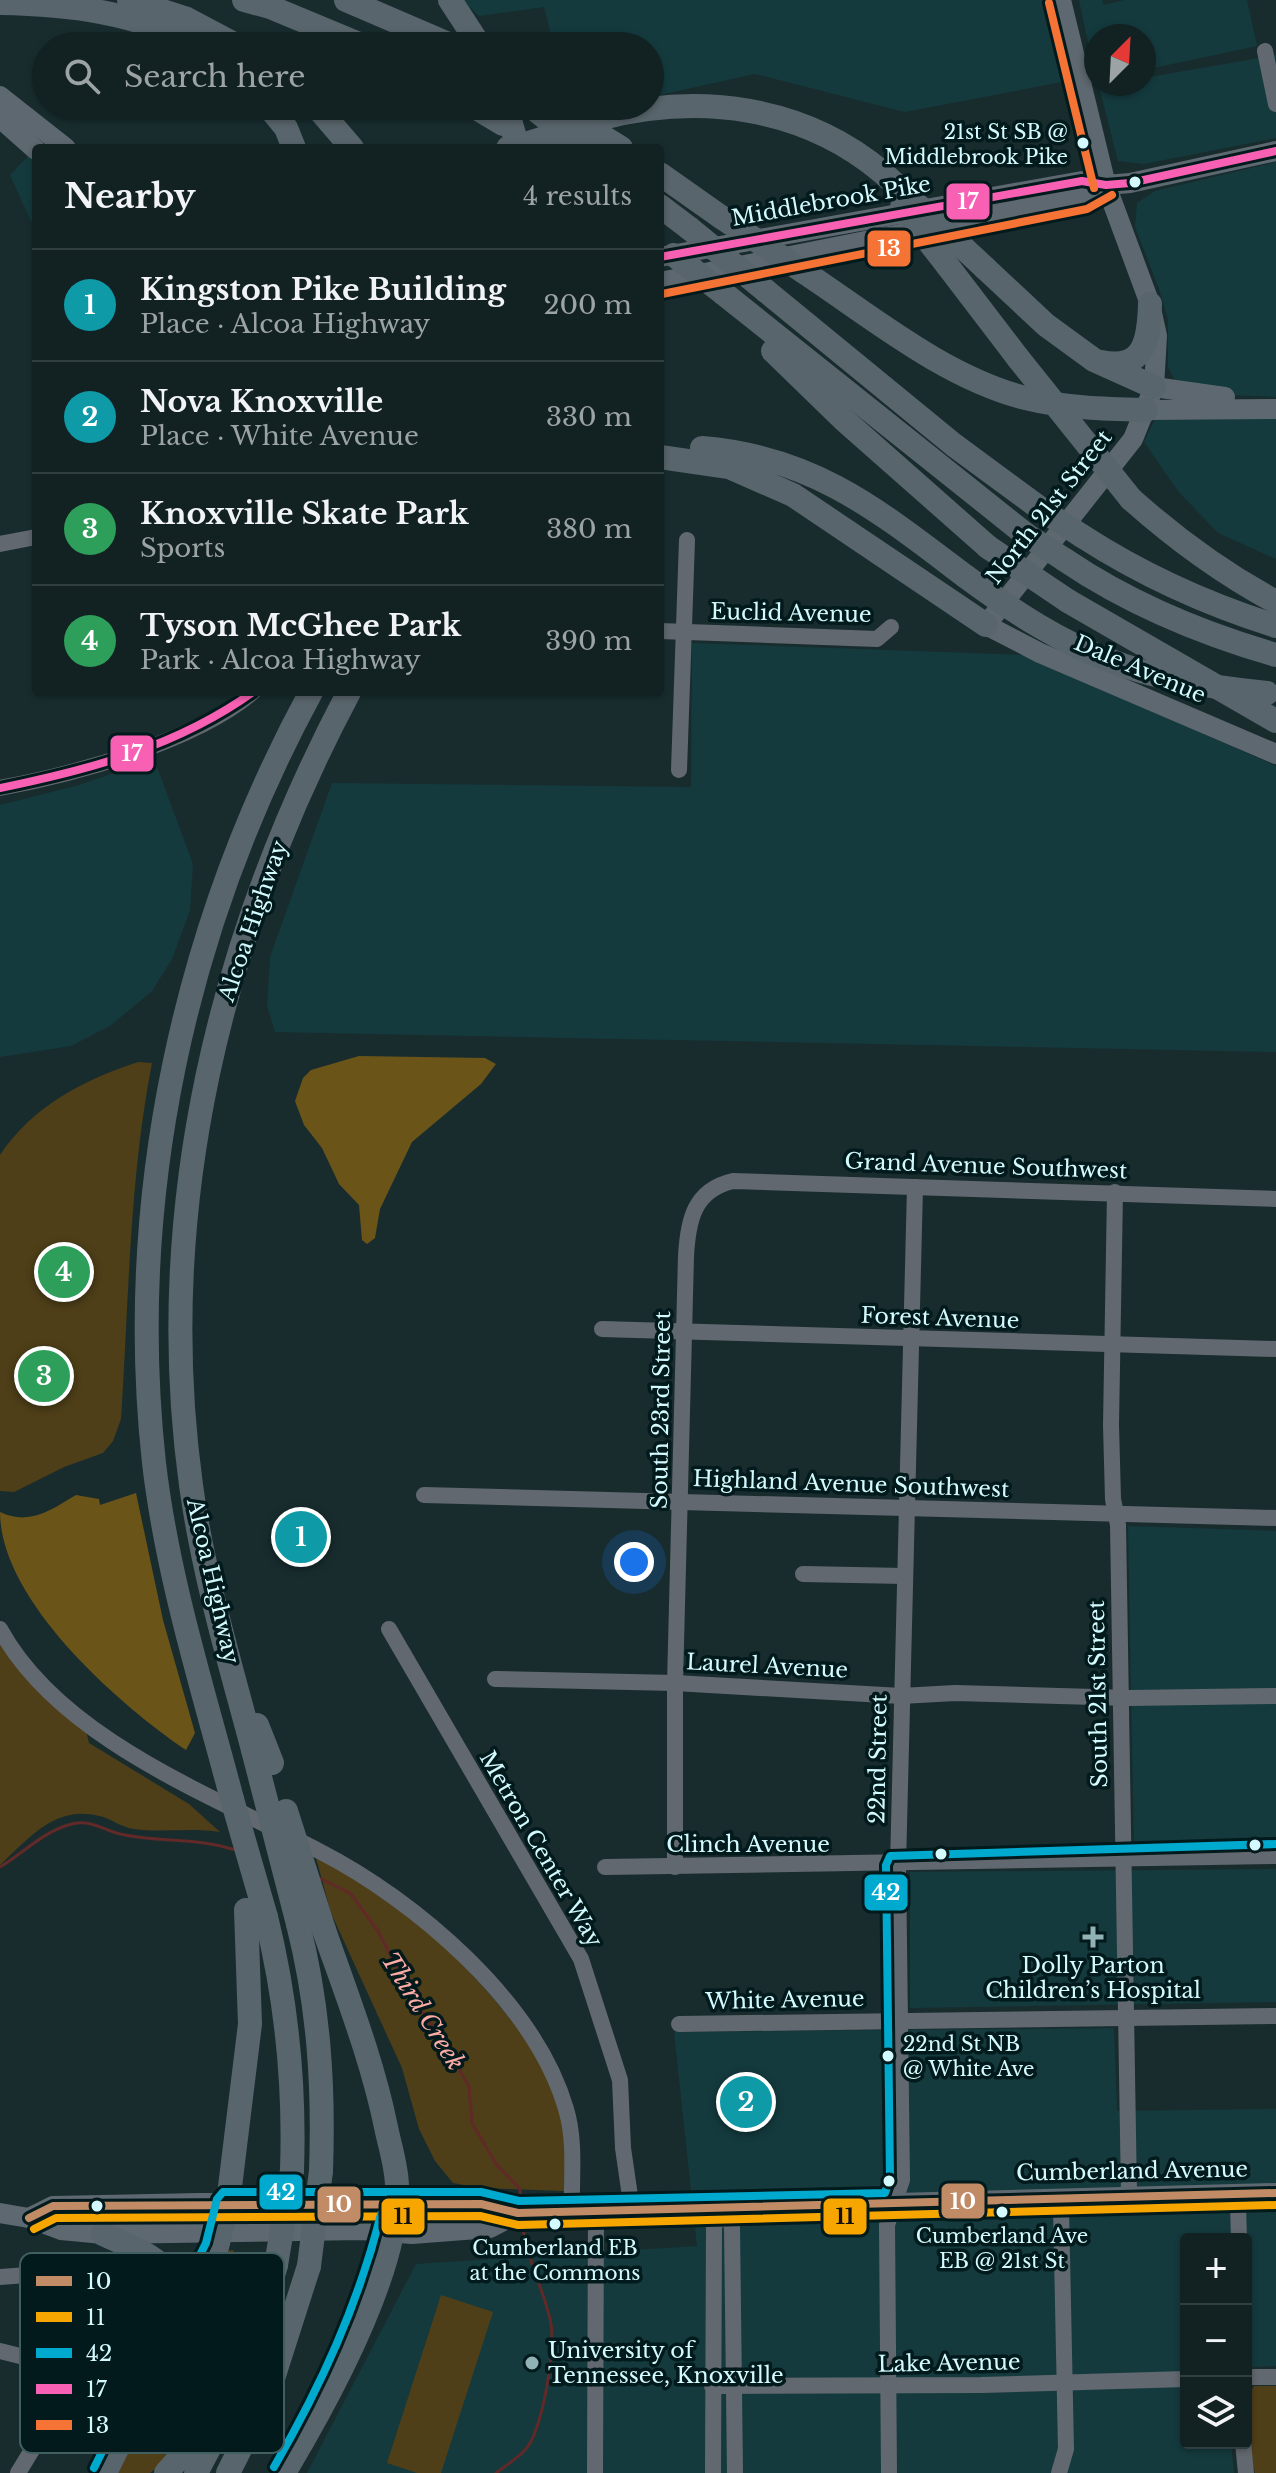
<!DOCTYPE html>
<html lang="en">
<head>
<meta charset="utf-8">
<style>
  :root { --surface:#122122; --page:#1b292a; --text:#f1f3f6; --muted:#9ca3a5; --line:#313e40; --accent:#92b3b6 }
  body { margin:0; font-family:"Libre Baskerville",serif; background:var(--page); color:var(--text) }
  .controls { position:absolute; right:24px; bottom:24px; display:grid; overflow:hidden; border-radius:8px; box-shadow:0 2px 6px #0004 }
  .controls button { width:72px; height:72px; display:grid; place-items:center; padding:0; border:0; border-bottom:2px solid var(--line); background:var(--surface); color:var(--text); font:40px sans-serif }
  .compass { position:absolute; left:1084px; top:24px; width:72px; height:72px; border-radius:50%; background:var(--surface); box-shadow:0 2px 6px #0004; rotate:24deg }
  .you { position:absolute; left:634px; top:1562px; width:28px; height:28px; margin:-20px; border:6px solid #fff; border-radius:50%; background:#1a73e8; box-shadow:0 0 0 12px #1a73e833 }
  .badge { display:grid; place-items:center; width:52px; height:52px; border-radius:50%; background:var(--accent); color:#fff; font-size:26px; font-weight:700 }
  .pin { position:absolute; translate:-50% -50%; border:4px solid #fff; box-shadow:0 2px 8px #0006 }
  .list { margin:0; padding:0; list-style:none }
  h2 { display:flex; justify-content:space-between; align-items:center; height:104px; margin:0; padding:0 32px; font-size:34px }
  h2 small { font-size:26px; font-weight:400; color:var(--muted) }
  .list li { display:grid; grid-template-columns:52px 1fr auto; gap:24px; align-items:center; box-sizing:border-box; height:112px; padding:0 32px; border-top:2px solid var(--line) }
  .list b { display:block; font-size:30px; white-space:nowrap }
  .list p { margin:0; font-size:26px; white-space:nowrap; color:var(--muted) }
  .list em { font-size:26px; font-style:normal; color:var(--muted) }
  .icon { flex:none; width:44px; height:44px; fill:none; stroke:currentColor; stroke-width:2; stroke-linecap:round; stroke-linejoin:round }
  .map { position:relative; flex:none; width:1276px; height:2473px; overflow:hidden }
  .search { position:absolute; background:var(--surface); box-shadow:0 2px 6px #0004; left:32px; top:32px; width:632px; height:88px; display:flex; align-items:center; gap:20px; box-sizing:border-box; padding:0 28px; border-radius:44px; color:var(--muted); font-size:30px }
  .panel { position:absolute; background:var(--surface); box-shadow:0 2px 6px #0004; left:32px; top:144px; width:632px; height:552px; border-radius:8px }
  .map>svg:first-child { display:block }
  .built { fill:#143a3e }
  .green { fill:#4e3f18 }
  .forest { fill:#6a5418 }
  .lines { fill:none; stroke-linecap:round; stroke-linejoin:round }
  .stream { stroke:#612928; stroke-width:3 }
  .minor { stroke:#62686f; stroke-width:16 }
  .major { stroke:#5e6870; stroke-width:20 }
  .highway { stroke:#59656c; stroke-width:24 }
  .highway-bridge { stroke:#59656c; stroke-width:24 }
  .bus-1-casing { stroke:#021a1c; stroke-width:14 }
  .bus-2-casing { stroke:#021a1c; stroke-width:14 }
  .bus-3-casing { stroke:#021a1c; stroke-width:14 }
  .bus-4-casing { stroke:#021a1c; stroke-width:14 }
  .bus-5-casing { stroke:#021a1c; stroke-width:14 }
  .bus-1 { stroke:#c18c65; stroke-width:8 }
  .bus-2 { stroke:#f7a600; stroke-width:8 }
  .bus-3 { stroke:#00a9ce; stroke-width:8 }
  .bus-4 { stroke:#f860b3; stroke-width:8 }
  .bus-5 { stroke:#f57335; stroke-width:8 }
  .bus-dot { fill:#d3fbff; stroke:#021a1c; stroke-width:3 }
  .poi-dot { fill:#92b3b6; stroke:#021a1c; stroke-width:3 }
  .labels { text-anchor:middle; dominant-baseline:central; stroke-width:7; stroke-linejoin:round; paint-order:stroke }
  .bus-label { font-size:20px; fill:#d3fbff; stroke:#021a1c }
  .street-label { font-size:22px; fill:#d3fbff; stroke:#021a1c }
  .poi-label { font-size:22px; fill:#d3fbff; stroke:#021a1c }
  .water-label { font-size:24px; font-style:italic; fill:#fcaba5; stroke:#021a1c }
  .key { fill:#021a1c; stroke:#415e60; stroke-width:2 }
  .key-label { font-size:22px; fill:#d3fbff }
  .line-badge { stroke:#021a1c; stroke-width:3 }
  .badge-label { font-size:22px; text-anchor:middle; font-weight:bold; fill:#fff }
  .pale-badge-label { font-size:22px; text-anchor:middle; font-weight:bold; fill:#111 }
</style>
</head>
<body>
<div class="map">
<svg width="1276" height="2473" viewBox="0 0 1276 2473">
  <rect width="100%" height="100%" fill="#182c2e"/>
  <g class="built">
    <path d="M462,0H1043L1047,14L1052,19L1067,81L905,112L755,74L650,97V46H554L544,7L479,16Z"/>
    <path d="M1079,0H1102L1104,5L1125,0H1247L1257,46L1144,70V36H1096V80Z"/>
    <path d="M1276,55V138L1144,164L1118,161L1099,86L1144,84V78Z"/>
    <path d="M30,154L36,160V232L10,175Z"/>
    <path d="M1276,162V397L1228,395L1178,386L1168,367V320L1159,289L1135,227L1137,203L1155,191Z"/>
    <path d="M1157,415L1276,417V559L1218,533L1178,491L1144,442Z"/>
    <path d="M692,643L1026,655L1276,766V1052L275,1032L267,1006L270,957L332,783L691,787Z"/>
    <path d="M154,759L193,864L190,910L172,959L152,991L110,1026L71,1046L0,1057V805L79,785Z"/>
    <path d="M1128,1526L1276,1531V1844L1134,1849Z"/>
    <path d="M1276,1869V2002L910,2008V1872Z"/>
    <path d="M1114,2028L1117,2111L1276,2109V2366L1246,2367V2239H1186V2443H1231L1234,2473H307L416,2264L697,2246L674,2032Z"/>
  </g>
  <g class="green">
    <path d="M138,1062L152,1063C129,1181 129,1299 121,1419L113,1441L103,1453L64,1467L14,1492L0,1491V1155C33,1106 83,1080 138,1062Z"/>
    <path d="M0,1645L26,1677L85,1726L89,1743L189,1804L220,1832C191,1827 162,1833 134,1829C122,1828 111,1818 99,1816C56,1805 30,1837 0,1865Z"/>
    <path d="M315,1854C335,1866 355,1876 374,1888C438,1931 546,2042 565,2117C570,2139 564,2168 564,2191L480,2188L453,2183L435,2161L419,2129L402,2068L331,1913Z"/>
    <path d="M234,2250L232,2257L248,2270L260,2272L254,2304L217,2395L161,2464L150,2473H116L223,2251Z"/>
    <path d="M441,2295L493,2312L441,2473H417L387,2463Z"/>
    <path d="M1276,2386V2473H1255C1249,2451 1240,2405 1254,2386Z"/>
  </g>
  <g class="forest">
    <path d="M359,1056L485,1058L496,1064L481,1084L412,1142L380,1209L375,1238L367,1244L362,1240L359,1205L339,1184L322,1148L304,1125L295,1101L303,1078L311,1070Z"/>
    <path d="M136,1493L163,1620L195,1733L186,1750C118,1704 0,1600 0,1512C29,1526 51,1510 76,1495L99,1499L100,1505Z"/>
  </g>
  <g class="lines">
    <g class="stream">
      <path d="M0,1867C23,1853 42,1833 68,1825C90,1818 100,1829 120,1834C161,1843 194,1837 236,1850"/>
      <path d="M319,1878L350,1893L378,1931L411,1996L446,2045L469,2087L472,2123L496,2164L520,2189L521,2204"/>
      <path d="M496,2473C506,2465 522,2456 529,2445C543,2421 557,2347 550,2319C542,2285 525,2255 522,2220"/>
    </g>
    <g class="minor">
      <path d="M1265,51L1276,104"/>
      <path d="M0,544L36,537"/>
      <path d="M660,631L877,639L891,627"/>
      <path d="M679,770L687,540"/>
      <path d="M0,788C75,774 194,742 253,692"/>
      <path d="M1115,1192L1111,1425L1113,1499L1118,1525L1129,2195"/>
      <path d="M602,1329L1276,1349"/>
      <path d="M424,1495L1276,1518"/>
      <path d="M803,1574L905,1576"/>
      <path d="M0,1629C60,1739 213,1796 319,1851C415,1900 535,2002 566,2109C576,2142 571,2177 572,2211"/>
      <path d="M389,1629L581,1959L620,2080L623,2148L632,2210"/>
      <path d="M495,1679L675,1683L901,1696L955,1693L1129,1698L1276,1696"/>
      <path d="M605,1867L1276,1856"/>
      <path d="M675,1867V1683L686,1256C688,1220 694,1190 733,1181L1276,1199"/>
      <path d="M679,2024L1276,2016"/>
      <path d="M1238,2205L1239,2239"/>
      <path d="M722,2208L732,2226L735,2473"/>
      <path d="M0,2277L40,2274L79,2287L109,2289L118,2295L116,2312L18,2473"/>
      <path d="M0,2351L28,2358L71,2385"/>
      <path d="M1246,2377H1276"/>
      <path d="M712,2386L981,2385L1186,2379"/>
      <path d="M1243,2443L1246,2473"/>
      <path d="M595,2473L596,2210"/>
      <path d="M713,2473L714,2227L722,2208"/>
      <path d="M889,2473L887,2225L902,2180L898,1865L915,1187"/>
      <path d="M1059,2473L1066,2449L1061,2207"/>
    </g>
    <g class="major">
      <path d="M1061,0L1106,185L1150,304L1157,336L1154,387L1133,439L986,625L1040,653L1276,754"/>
      <path d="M0,96L66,148"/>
      <path d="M0,118L36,150"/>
      <path d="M660,257L1082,181L1106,185L1130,183L1276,151"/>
      <path d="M660,282L1085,197L1106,185"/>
      <path d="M1154,387L1225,397"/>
      <path d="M1146,410L1276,409"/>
      <path d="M0,2213L29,2218L61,2230L103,2234L361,2230L412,2234L490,2228L518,2213"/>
      <path d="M29,2218L53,2206L200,2203L481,2204L518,2213L1276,2193"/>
    </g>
    <g class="highway">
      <path d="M129,0L187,19L238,46"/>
      <path d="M244,0L270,7L364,46"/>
      <path d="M346,0L453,46"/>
      <path d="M450,0L480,46"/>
      <path d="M0,3C66,4 139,12 196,46"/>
      <path d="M268,106L286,128L294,148"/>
      <path d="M316,106L352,148"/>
      <path d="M473,106L503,124"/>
      <path d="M508,148C540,143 570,126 602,118C700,93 803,106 882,172"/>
      <path d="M660,174L721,217"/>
      <path d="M660,206L689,228"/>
      <path d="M947,265L1018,358"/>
      <path d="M985,268L1046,325L1094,360L1154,387"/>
      <path d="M804,272C872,317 944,377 1025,398C1065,408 1106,409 1146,410"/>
      <path d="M766,291L954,445L1045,512"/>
      <path d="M723,293L1025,534"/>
      <path d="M773,351L843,419L988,547"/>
      <path d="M1101,362C1145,371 1149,339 1150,304"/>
      <path d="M702,448C814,457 879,511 965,576"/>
      <path d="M660,457L729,467L793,495L986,625"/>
      <path d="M1131,499C1177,540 1222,573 1276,602"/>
      <path d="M1082,536C1144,576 1206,604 1276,626"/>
      <path d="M1065,560C1130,604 1200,633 1276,655"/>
      <path d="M1068,601L1276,721"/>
      <path d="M257,1725L272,1763"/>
      <path d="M253,1750C230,1663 203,1574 191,1485C153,1210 220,935 349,692"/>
      <path d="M232,1799C203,1689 167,1576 154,1463C125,1198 184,926 311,692"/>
      <path d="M266,1917C287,2002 295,2083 292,2170"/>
      <path d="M298,1924C319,2007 324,2086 321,2171"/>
      <path d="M103,2234C147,2254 189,2265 169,2324"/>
      <path d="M105,2473L217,2247L228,2203L250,2024L246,1910"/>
      <path d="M166,2473L192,2444L218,2406"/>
      <path d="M196,2473L241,2388L276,2265"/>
      <path d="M228,2473L268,2394L309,2266"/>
      <path d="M284,2473C327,2401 399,2272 397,2187C397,2167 390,2147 386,2127C372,2059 347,1996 324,1930"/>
    </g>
    <g class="highway-bridge">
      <path d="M506,106L518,148"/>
      <path d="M558,109L621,148"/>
      <path d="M538,112L585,148"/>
      <path d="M882,172L985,268"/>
      <path d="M902,207L947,265"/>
      <path d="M721,217L804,272"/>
      <path d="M689,228L766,291"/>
      <path d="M674,255L723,293"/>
      <path d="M1018,358L1131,499"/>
      <path d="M1045,512L1082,536"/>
      <path d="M1025,534L1065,560"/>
      <path d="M988,547L1068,601"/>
      <path d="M965,576C1072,655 1134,680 1267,693"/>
      <path d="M253,1750L298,1924"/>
      <path d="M232,1799L266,1917"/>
      <path d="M286,1811L324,1930"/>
      <path d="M276,2265L292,2170"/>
      <path d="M309,2266L321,2171"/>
    </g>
    <defs>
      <path id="bus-1" d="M29,2218L53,2206L481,2204L518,2213L1276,2193"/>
      <path id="bus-2" d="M34,2229L56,2218L480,2216L518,2225L1276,2205"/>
      <g id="bus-3">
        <path d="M274,2467C321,2386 358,2305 381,2214"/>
        <path d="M94,2468L206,2243L217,2199L223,2192H481L519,2201L885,2193L890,2178L886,1865L890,1856L1276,1844"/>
      </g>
      <g id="bus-4">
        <path d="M660,257L1082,181L1106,185L1130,183L1276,151"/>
        <path d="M0,788C89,770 178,746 253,692"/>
      </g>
      <g id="bus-5">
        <path d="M1049,3L1094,188"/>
        <path d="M662,294L1087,209L1112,195"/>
      </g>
    </defs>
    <use href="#bus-1" class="bus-1-casing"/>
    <use href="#bus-2" class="bus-2-casing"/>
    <use href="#bus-3" class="bus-3-casing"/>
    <use href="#bus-4" class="bus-4-casing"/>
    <use href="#bus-5" class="bus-5-casing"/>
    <use href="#bus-1" class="bus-1"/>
    <use href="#bus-2" class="bus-2"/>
    <use href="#bus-3" class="bus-3"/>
    <use href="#bus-4" class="bus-4"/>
    <use href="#bus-5" class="bus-5"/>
  </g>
  <g class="bus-dot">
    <circle cx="1083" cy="143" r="7"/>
    <circle cx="1135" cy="182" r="7"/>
    <circle cx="1255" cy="1845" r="7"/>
    <circle cx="941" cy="1854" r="7"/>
    <circle cx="888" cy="2056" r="7"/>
    <circle cx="889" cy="2181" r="7"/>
    <circle cx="97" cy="2206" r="7"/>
    <circle cx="1002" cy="2212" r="7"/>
    <circle cx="555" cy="2224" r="7"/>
  </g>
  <g class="poi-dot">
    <path d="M1089 1925h8v8h8v8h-8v8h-8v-8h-8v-8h8z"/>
    <circle cx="532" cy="2363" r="8"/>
  </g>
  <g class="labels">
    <g class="bus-label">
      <text x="1068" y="132" text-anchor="end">21st St SB @<tspan x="1068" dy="25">Middlebrook Pike</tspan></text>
      <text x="903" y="2044" text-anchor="start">22nd St NB<tspan x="903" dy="25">@ White Ave</tspan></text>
      <text x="1002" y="2236">Cumberland Ave<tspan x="1002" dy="25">EB @ 21st St</tspan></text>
      <text x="555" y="2248">Cumberland EB<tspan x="555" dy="25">at the Commons</tspan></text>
    </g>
    <g class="street-label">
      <text transform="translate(831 201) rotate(-10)">Middlebrook Pike</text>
      <text transform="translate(1049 507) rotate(-52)">North 21st Street</text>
      <text transform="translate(791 613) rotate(1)">Euclid Avenue</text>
      <text transform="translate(1140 669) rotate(23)">Dale Avenue</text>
      <text transform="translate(253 921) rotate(-71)">Alcoa Highway</text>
      <text transform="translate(986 1166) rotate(2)">Grand Avenue Southwest</text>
      <text transform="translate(940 1318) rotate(2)">Forest Avenue</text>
      <text transform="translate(661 1410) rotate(-89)">South 23rd Street</text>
      <text transform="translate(851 1484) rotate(2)">Highland Avenue Southwest</text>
      <text transform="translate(213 1581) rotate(77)">Alcoa Highway</text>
      <text transform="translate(767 1666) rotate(3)">Laurel Avenue</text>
      <text transform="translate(1098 1694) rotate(-91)">South 21st Street</text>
      <text transform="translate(878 1759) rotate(-89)">22nd Street</text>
      <text x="748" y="1844">Clinch Avenue</text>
      <text transform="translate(541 1849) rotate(60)">Metron Center Way</text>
      <text transform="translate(785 2000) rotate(-1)">White Avenue</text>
      <text transform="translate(1132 2171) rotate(-1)">Cumberland Avenue</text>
      <text transform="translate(949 2363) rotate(-1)">Lake Avenue</text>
    </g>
    <g class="poi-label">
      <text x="1093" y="1965">Dolly Parton<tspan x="1093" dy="25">Children’s Hospital</tspan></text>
      <text x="548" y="2350" text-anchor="start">University of<tspan x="548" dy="25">Tennessee, Knoxville</tspan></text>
    </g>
    <g class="water-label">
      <text transform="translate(423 2011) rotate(58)">Third Creek</text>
    </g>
  </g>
  <rect x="20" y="2253" width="264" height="200" rx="12" class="key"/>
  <rect x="36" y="2276" width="36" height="10" fill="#c18c65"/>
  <rect x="36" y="2312" width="36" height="10" fill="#f7a600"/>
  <rect x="36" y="2348" width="36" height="10" fill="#00a9ce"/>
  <rect x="36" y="2384" width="36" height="10" fill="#f860b3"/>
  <rect x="36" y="2420" width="36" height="10" fill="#f57335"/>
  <g class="key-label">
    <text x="86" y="2289">10</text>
    <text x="86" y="2325">11</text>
    <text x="86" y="2361">42</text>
    <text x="86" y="2397">17</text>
    <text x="86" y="2433">13</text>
  </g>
  <g class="line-badge">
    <rect x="945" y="182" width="46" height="39" rx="8" fill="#f860b3"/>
    <rect x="866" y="229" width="46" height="39" rx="8" fill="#f57335"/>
    <rect x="109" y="734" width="46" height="39" rx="8" fill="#f860b3"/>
    <rect x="863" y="1873" width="46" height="39" rx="8" fill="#00a9ce"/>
    <rect x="258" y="2173" width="46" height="38" rx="8" fill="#00a9ce"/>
    <rect x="940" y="2182" width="46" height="38" rx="8" fill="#c18c65"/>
    <rect x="316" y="2185" width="46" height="39" rx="8" fill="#c18c65"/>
    <rect x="380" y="2197" width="46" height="39" rx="8" fill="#f7a600"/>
    <rect x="822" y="2197" width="46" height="39" rx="8" fill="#f7a600"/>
  </g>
  <g class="badge-label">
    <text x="968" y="209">17</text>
    <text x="889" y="256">13</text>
    <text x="132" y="761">17</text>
    <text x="886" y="1900">42</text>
    <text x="281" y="2200">42</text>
    <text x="963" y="2209">10</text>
    <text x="339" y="2212">10</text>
  </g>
  <g class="pale-badge-label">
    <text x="403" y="2224">11</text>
    <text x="845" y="2224">11</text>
  </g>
</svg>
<div class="controls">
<button>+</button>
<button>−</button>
<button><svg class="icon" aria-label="layers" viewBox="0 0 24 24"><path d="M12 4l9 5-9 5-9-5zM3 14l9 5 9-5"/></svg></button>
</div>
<svg class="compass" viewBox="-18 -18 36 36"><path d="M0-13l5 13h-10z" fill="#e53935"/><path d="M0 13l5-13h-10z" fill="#9ca3a5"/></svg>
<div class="you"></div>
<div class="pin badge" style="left:301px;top:1537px;background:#0f9aa8">1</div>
<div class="pin badge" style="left:746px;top:2102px;background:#0f9aa8">2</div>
<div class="pin badge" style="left:44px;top:1376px;background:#2e9e5b">3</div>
<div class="pin badge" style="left:64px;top:1272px;background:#2e9e5b">4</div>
<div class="search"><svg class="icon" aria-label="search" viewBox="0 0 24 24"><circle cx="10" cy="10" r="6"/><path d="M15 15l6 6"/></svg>Search here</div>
<section class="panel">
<h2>Nearby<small>4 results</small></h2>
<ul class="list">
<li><span class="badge" style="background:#0f9aa8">1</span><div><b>Kingston Pike Building</b><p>Place · Alcoa Highway</p></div><em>200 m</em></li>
<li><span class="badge" style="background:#0f9aa8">2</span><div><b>Nova Knoxville</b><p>Place · White Avenue</p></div><em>330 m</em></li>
<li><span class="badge" style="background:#2e9e5b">3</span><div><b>Knoxville Skate Park</b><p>Sports</p></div><em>380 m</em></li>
<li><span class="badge" style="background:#2e9e5b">4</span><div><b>Tyson McGhee Park</b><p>Park · Alcoa Highway</p></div><em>390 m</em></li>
</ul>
</section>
</div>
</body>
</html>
